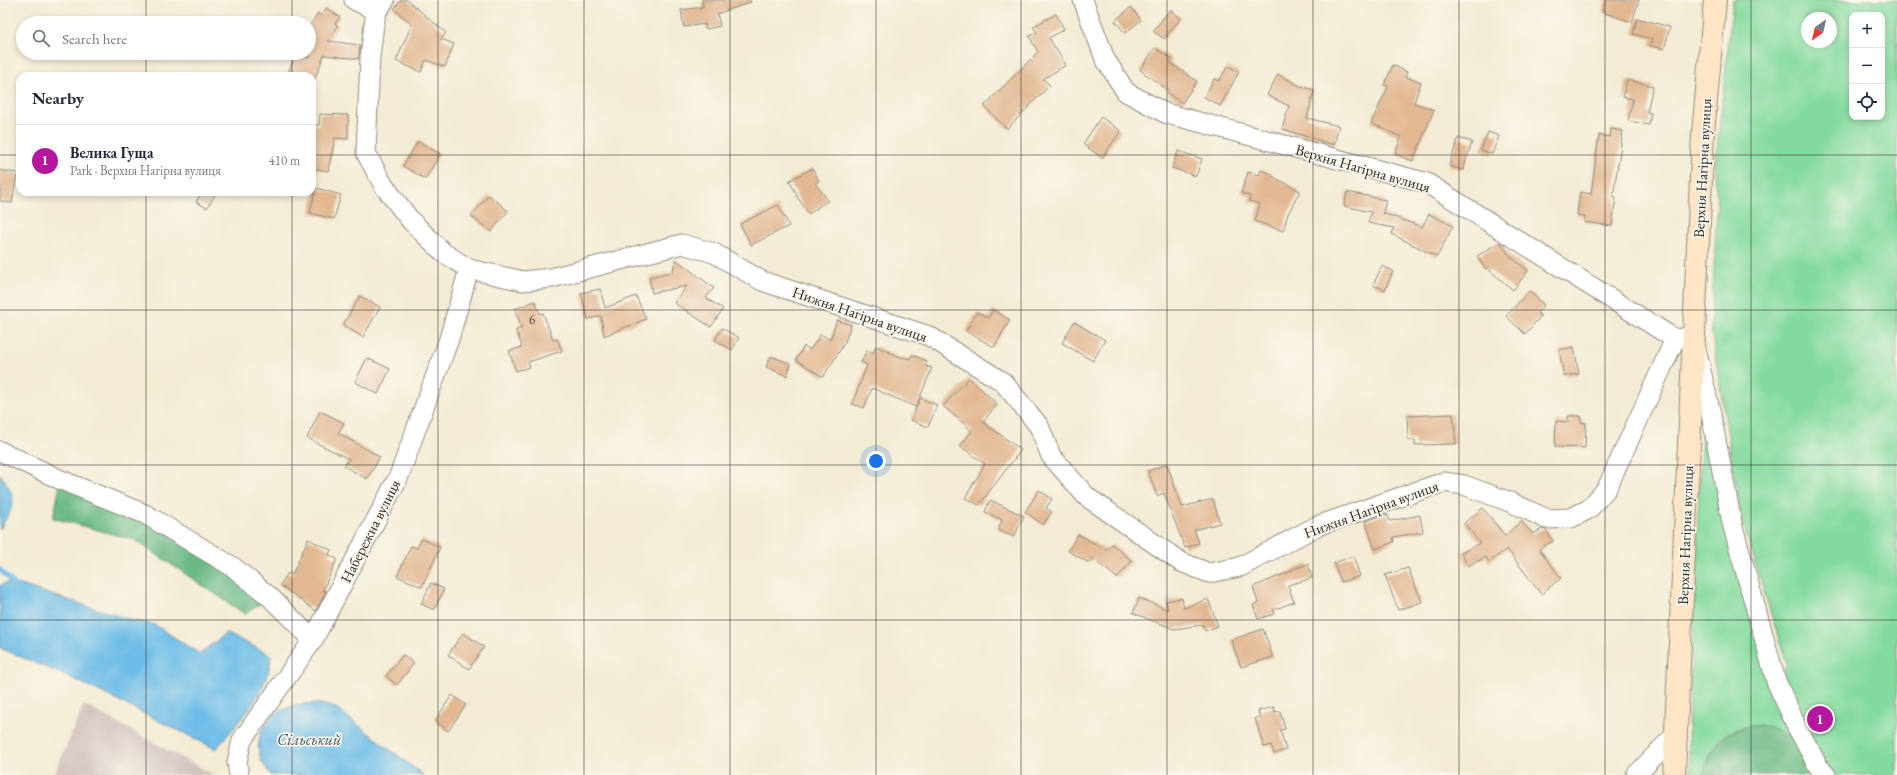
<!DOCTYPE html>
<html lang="en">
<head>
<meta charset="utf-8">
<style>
  :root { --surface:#fff; --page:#f2f2f3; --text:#1f2937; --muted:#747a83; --line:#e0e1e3; --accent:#b5179e }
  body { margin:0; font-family:"EB Garamond",serif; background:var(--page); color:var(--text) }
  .controls { position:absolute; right:12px; top:12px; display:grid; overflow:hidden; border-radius:8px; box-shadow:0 2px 6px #0003 }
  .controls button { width:36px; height:36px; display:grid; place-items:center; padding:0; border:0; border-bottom:1px solid var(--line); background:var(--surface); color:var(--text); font:20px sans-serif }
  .compass { position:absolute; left:1801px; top:12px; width:36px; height:36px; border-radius:50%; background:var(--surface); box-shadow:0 2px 6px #0003; rotate:214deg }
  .you { position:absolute; left:876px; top:461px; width:14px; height:14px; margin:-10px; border:3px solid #fff; border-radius:50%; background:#1a73e8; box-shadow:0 0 0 6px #1a73e833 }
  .badge { display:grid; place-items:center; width:26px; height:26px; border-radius:50%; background:var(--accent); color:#fff; font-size:13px; font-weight:700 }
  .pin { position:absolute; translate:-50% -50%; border:2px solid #fff; box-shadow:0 1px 4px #0006 }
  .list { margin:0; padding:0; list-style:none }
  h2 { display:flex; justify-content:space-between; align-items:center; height:52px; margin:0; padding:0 16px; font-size:17px }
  h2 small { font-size:13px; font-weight:400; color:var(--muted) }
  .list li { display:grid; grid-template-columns:26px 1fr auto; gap:12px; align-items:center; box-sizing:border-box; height:72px; padding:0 16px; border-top:1px solid var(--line) }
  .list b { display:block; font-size:15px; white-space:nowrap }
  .list p { margin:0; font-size:13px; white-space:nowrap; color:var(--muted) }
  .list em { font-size:13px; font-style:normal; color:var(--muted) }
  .icon { flex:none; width:22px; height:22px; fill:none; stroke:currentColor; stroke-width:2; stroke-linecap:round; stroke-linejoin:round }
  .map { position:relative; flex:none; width:1897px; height:775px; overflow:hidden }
  .search { position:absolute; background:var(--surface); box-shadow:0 2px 6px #0003; left:16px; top:16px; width:300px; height:44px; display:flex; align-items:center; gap:10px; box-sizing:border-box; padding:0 14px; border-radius:22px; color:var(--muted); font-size:15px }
  .panel { position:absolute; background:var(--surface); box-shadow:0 2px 6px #0003; left:16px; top:72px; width:300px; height:124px; border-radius:12px }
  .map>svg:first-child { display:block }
  .industrial { fill:#d0c0bc }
  .green { fill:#83da9e; stroke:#578264; fill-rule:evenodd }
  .forest { fill:#6aba85; stroke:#4a7258 }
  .water { fill:#6cbce7; stroke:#4c7489 }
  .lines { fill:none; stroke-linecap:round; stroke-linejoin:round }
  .stream { stroke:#6cbce7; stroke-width:5 }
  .building { fill:#e2b892 }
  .street-casing { stroke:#8f8b7f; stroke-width:21 }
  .secondary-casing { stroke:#8f8b7f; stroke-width:24 }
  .street { stroke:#fff; stroke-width:19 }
  .secondary { stroke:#fde5c5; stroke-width:22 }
  .grid { fill:none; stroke:#2b2b2b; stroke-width:1; stroke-opacity:0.55 }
  .labels { text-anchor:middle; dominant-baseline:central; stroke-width:3.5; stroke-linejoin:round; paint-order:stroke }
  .number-label { font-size:13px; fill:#594e45 }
  .street-label { font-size:15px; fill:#2b2b2b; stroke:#fbf7ec }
  .water-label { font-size:16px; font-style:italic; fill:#3e5663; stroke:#fbf7ec }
</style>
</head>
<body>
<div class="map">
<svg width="1897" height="775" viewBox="0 0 1897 775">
  <rect width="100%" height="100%" fill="#fbf7ec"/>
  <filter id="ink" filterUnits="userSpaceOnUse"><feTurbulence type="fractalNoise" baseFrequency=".025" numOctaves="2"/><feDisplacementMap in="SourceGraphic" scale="8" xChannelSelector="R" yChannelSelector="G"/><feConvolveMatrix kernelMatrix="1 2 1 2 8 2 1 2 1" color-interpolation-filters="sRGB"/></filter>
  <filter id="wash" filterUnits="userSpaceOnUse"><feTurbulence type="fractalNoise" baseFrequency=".012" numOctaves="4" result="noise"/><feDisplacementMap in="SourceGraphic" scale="16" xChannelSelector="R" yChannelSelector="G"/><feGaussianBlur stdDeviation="0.9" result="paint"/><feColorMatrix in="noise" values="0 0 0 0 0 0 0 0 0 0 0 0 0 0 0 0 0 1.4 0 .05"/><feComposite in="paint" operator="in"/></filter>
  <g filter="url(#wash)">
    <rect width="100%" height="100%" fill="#f3ebd3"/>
    <path class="industrial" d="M84,705L214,775H54Z"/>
    <path class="green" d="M1733,0H1897V775H1826C1805,750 1777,718 1741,728C1733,730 1722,735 1717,742C1711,751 1707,765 1702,775H1691L1688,732L1702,430L1708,429L1776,680L1787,665L1741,517L1711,329L1717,207L1715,168ZM1852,15H1882V117H1852ZM1807,18H1831V42H1807Z"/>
    <g class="forest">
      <path d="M61,480L113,500L270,597L245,614L135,540L53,518Z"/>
      <path d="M1750,726C1755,726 1761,725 1766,726C1787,730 1812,759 1826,775H1702C1716,745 1716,735 1750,726Z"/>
    </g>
    <g class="water">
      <path d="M0,474C19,500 15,503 0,529Z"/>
      <path d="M11,582L131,620L155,625L200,654L226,633L271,655C268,694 239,721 216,749L76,680L0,648V585Z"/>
      <path d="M317,703L336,708L423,775H271L261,761L258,747L261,731L272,715L294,705Z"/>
    </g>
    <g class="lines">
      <path class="stream" d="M0,570L16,586"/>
    </g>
    <g id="blocks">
      <g class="building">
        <path d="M401,0H407L446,33L441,39L454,44L445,67L426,60L421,72L396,61L412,24L394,9Z"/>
        <path d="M702,0H750L751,2L717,14L720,26L706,29L705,24L684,27L681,10L703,7Z"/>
        <path d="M1606,0H1639L1632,22L1602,12Z"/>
        <path d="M1131,7L1141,20L1125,33L1115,21Z"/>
        <path d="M326,8L340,17L335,24L338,26L328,41L360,45L359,59L324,55L312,86V76H287L296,53L309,58V27L318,13L321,16Z"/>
        <path d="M1170,10L1181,18L1164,39L1153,31Z"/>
        <path d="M1056,14L1064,29L1049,38L1066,65L1043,79L1050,85L1007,129L984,106L1038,52L1029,36L1037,32L1033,27Z"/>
        <path d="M1637,18L1670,27L1664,49L1650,46L1652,39L1633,34Z"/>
        <path d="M1155,48L1172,59L1170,63L1197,81L1182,103L1167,93L1169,91L1140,70Z"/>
        <path d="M1393,65L1407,72L1405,77L1421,82L1414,103L1434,110L1413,161L1395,154L1401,137L1371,123L1388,87L1384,85Z"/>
        <path d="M1228,66L1239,72L1220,106L1204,97L1214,79L1219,81Z"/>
        <path d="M1278,74L1300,86L1314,90L1307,118L1339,126L1334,145L1282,129L1289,106L1267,95Z"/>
        <path d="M1627,80L1653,86L1647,112L1651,113L1649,125L1628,121L1633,99L1623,97Z"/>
        <path d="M320,114L348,115V139L335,138L328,171L312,168V125H319Z"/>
        <path d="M1101,117L1121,131L1102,158L1083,144Z"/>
        <path d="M1611,129L1623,131L1613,197H1616L1612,226L1584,222L1585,216L1577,215L1580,192L1591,194L1599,135L1610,137Z"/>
        <path d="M1488,132L1499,136L1492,154L1481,150Z"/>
        <path d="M1458,138L1472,142L1463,170L1449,166Z"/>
        <path d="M418,141L440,154L425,179L403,166Z"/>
        <path d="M1178,151L1202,159L1196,176L1172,168Z"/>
        <path d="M812,168L819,181L815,183L828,200L809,214L796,195L797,194L789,181Z"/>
        <path d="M0,170L17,173L12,203L0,201Z"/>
        <path d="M1261,170L1272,174V176L1300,191L1288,214L1283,231L1255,221L1260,204L1249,201L1250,196L1241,193L1248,172L1259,175Z"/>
        <path d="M316,188L341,195L334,219L310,213Z"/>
        <path d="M202,192H217L207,208L196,202Z"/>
        <path d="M1347,192L1386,200L1383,213L1422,227L1429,214L1453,226L1437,257L1392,234L1394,228L1368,223L1371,212L1344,206Z"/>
        <path d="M489,195L508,211L491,232L471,216Z"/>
        <path d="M778,205L789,226L751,245L740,224Z"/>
        <path d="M1500,242L1510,256L1528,271L1513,290L1487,268L1485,269L1477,256Z"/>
        <path d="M675,259L714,288L706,298L723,309L711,327L674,303L687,286L652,293L649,277L673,272Z"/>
        <path d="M1382,266L1393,271L1385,290L1373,285Z"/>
        <path d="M600,289L605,308L636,296L646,319L604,336L601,316L588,319L581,293Z"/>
        <path d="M1529,291L1544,305L1537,313L1541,316L1525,334L1506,316Z"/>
        <path d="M360,296L380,307L363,337L343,325Z"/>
        <path d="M535,301L540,314L543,313L553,340L557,339L562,351L528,362L530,367L516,371L509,351L522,347L516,330L522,328L515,309Z"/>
        <path d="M993,310L1010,320L994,347L966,331L977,312L988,318Z"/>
        <path d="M837,320L851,325L845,342L823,377L796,360L804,346L810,350L821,334L830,340Z"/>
        <path d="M1074,322L1105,340L1093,361L1062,343Z"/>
        <path d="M722,328L739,338L732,350L715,340Z"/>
        <path d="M876,346L902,358L903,357L910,359L912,355L927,361L925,366L932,368L916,407L872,388L864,408L852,404L867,365L861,362L867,350L873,353Z"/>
        <path d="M1574,347L1579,374L1564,376L1559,350Z"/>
        <path d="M771,356L791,364L787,376L766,367Z"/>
        <path d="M367,358L390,369L378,394L355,382Z"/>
        <path d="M969,378L997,404L983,422L1021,450L979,505L965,498L985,464L960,446L972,431L943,406Z"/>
        <path d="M920,398L937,405L928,427L911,420Z"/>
        <path d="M320,411L344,423L338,433L380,457L367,479L344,466L349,459L307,438Z"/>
        <path d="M1453,414L1456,444L1415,445V440H1408L1407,416Z"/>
        <path d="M1568,416H1581V422L1586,423L1585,448L1555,447L1556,421L1568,422Z"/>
        <path d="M1167,464L1182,507L1213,499L1220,523L1194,530L1199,543L1185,548L1164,493L1157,496L1148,471Z"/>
        <path d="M1039,490L1052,499L1046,508L1052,512L1043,525L1025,512Z"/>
        <path d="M990,500L1024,516L1014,537L998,530L1002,520L985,512Z"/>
        <path d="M1483,508L1505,536L1521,521L1533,534L1542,529L1546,530L1553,541L1539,549L1561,578L1541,594L1507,549L1489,562L1486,557L1468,566L1461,553L1480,543L1464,523Z"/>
        <path d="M1387,514L1390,521L1420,515L1423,532L1393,537L1394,542L1375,549L1365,521Z"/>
        <path d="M1078,534L1106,550L1112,544L1132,561L1117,578L1092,558L1089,563L1068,551Z"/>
        <path d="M308,539L331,550L329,555L337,559L323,590L326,592L316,611L280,585L288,573L292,575Z"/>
        <path d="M422,539L440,547L422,587L397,576L411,546L417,548Z"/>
        <path d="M1353,556L1360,576L1341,582L1334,563Z"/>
        <path d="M1308,564L1312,578L1288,585L1294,602L1273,610L1274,614L1258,619L1253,605L1258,603L1253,587L1291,571V570Z"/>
        <path d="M1408,568L1422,602L1398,610L1385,575Z"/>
        <path d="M431,583L444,589L434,610L421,604Z"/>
        <path d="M1139,598L1168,610L1166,601L1182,598L1184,608L1208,599L1218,626L1205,631L1203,625L1174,629L1133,613Z"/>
        <path d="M1263,629L1273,657L1241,667L1231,640Z"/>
        <path d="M463,633L484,647L469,669L448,655Z"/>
        <path d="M403,655L414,663L397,685L386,676Z"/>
        <path d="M452,695L466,705L448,731L435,721Z"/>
        <path d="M1274,707L1275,712L1280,711L1285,729L1280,730L1286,750L1274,754L1271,745L1264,747L1255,718L1260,717L1258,711Z"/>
      </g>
    </g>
  </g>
  <g filter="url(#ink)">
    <use href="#blocks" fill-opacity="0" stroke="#8f8b7f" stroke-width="1"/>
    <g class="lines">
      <defs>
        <g id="street">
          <path d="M354,0L377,11"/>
          <path d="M385,0L377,11L374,24L370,57L366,153L384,186L411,221L444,253L469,269L523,281L551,278L682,244L714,253L762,281L929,336L1003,382L1039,426L1051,456L1087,497L1181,562L1209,573L1240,567L1317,526L1444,482L1464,485L1510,502L1547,519L1571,518L1589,509L1607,488L1675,339"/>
          <path d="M1083,0L1105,59L1126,92L1165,113L1427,183L1675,339L1693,336L1711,414L1732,523L1776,681L1798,729L1818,766L1826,775"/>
          <path d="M0,451L61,480L145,514L233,567L270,597L313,640"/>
          <path d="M239,775L237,762L242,740L313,640L399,476L449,339L469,269"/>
          <path d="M1636,775L1676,734"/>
        </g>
        <path id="secondary" d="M1674,775L1703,134L1715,0"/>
      </defs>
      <use href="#street" class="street-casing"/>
      <use href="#secondary" class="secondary-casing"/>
      <use href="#street" class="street"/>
      <use href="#secondary" class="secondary"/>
    </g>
  </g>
  <path class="grid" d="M146,0V23M292,0V23M438,0V775M584,0V775M730,0V775M876,0V775M1021,0V775M1167,0V775M1313,0V775M1459,0V775M1605,0V775M1751,0V775M146,53V76M292,53V76M0,155H20M312,155H1897M146,192V775M292,192V775M0,310H1897M0,465H1897M0,620H1897"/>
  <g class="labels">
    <g class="number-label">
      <text x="532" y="319">6</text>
    </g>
    <g class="street-label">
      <text transform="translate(1363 168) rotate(16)">Верхня Нагірна вулиця</text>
      <text transform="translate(1702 168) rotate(-87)">Верхня Нагірна вулиця</text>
      <text transform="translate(860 314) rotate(19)">Нижня Нагірна вулиця</text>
      <text transform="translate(1371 509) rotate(-20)">Нижня Нагірна вулиця</text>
      <text transform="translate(370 531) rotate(-63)">Набережна вулиця</text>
      <text transform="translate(1685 535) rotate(-88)">Верхня Нагірна вулиця</text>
    </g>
    <g class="water-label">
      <text x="309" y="739">Сільський</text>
    </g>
  </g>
</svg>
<div class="controls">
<button>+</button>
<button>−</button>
<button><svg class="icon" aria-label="locate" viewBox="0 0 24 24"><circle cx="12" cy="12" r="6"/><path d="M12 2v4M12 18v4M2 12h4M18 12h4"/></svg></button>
</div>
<svg class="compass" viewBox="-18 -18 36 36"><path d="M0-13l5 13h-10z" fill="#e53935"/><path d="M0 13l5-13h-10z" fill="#747a83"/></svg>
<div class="you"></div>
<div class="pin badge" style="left:1820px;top:719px">1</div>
<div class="search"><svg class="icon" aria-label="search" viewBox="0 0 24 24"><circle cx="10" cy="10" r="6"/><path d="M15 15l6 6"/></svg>Search here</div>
<section class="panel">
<h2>Nearby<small></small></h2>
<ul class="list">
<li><span class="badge">1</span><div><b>Велика Гуща</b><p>Park · Верхня Нагірна вулиця</p></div><em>410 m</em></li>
</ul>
</section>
</div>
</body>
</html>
